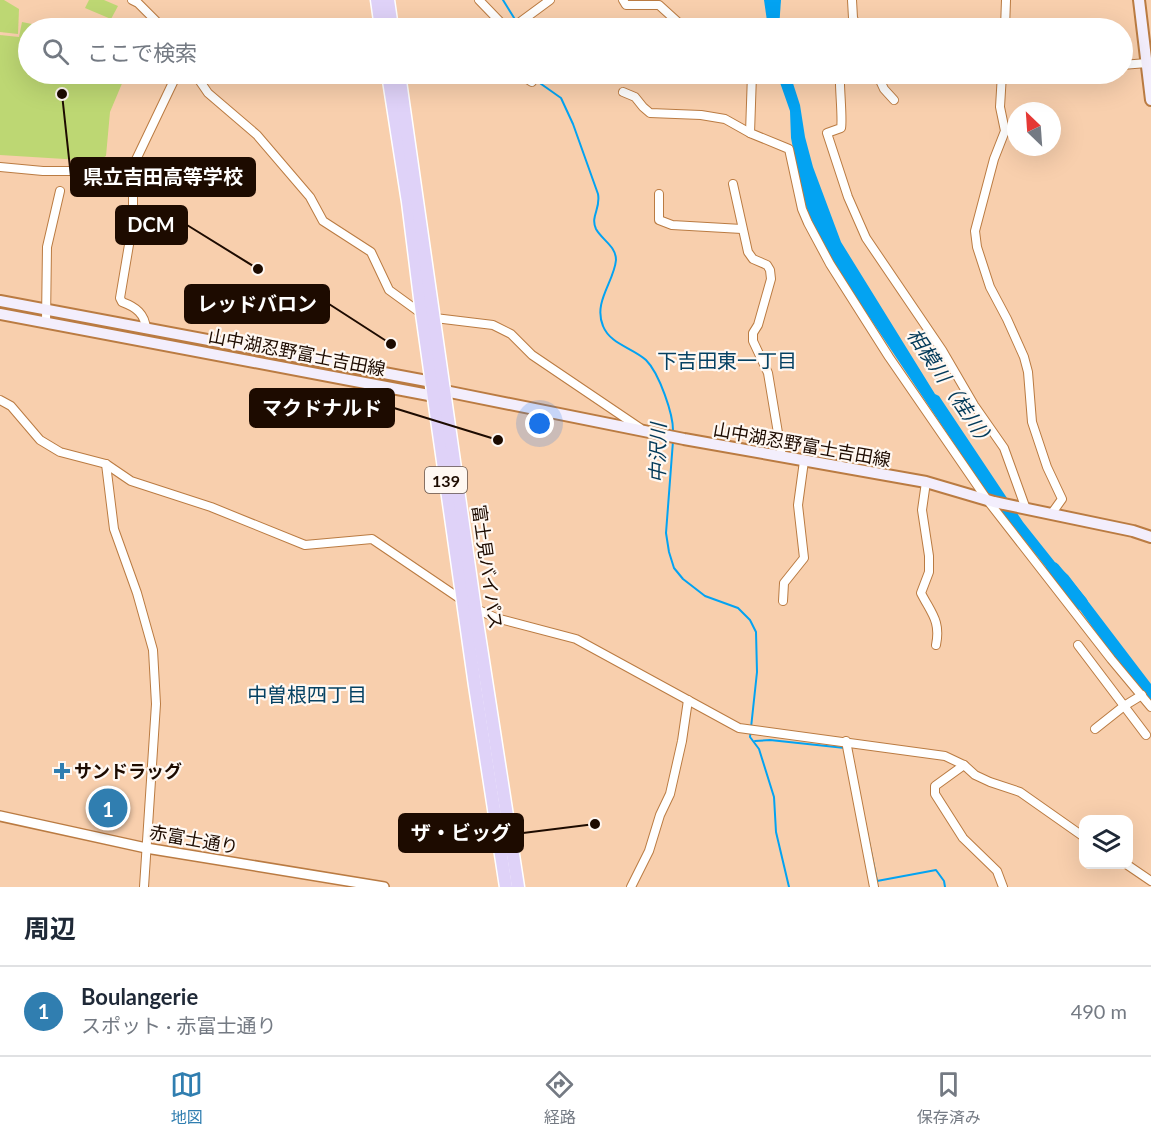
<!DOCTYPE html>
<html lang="ja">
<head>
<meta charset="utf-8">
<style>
  :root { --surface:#fff; --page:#f6f6f7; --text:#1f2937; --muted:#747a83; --line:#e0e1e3; --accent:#307eb0 }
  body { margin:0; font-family:Lato,"Noto Sans JP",sans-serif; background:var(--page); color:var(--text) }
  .controls { position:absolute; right:18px; bottom:18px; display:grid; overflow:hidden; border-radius:12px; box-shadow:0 6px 24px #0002 }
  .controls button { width:54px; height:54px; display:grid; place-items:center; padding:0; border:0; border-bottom:2px solid var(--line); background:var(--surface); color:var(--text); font:30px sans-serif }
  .compass { position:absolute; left:1007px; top:102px; width:54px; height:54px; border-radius:50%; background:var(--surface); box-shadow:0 6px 24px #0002; rotate:335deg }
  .you { position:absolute; left:540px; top:424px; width:21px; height:21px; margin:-15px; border:4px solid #fff; border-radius:50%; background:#1a73e8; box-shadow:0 0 0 9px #1a73e833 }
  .badge { display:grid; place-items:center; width:39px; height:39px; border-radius:50%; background:var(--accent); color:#fff; font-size:20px; font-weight:700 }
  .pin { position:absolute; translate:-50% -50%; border:3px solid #fff; box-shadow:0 2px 6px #0006 }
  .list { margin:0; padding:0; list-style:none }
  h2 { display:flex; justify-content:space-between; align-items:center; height:78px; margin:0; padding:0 24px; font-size:26px }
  h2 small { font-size:20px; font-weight:400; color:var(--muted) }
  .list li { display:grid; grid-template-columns:39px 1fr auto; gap:18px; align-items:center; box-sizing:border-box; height:90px; padding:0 24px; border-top:2px solid var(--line) }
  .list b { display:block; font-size:22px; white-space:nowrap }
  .list p { margin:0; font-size:20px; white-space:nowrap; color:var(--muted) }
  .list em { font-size:20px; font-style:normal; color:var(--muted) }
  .icon { flex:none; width:33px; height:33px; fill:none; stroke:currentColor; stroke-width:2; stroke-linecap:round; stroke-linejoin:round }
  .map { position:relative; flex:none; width:1151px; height:887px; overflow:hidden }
  .search { position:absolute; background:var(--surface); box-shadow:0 6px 24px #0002; left:18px; right:18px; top:18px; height:66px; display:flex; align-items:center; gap:15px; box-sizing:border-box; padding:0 21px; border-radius:33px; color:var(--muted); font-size:22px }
  .sheet { height:168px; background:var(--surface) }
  nav { display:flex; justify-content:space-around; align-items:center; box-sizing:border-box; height:84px; border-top:2px solid var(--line); background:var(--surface); font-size:16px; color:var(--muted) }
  nav a { display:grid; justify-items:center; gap:3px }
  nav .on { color:var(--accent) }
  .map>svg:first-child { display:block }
  .green { fill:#bdd773 }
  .water { fill:#03a3f2 }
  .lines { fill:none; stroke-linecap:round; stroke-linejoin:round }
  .stream { stroke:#03a3f2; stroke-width:2 }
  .river { stroke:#03a3f2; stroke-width:14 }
  .minor-casing { stroke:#ba7b42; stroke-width:10 }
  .tertiary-casing { stroke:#ba7b42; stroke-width:12 }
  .secondary-casing { stroke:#ba7b42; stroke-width:14 }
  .trunk-casing { stroke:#fff; stroke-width:15 }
  .minor { stroke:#fff; stroke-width:8 }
  .tertiary { stroke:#fff; stroke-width:9 }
  .secondary { stroke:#f3eefc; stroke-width:10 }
  .trunk { stroke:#dfd2f8; stroke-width:12 }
  .poi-dot { fill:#307eb0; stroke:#fff8f2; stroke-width:2 }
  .labels { text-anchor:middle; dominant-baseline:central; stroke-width:4.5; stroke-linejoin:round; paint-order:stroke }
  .shield { fill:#fff8f2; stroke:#615249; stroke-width:1.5 }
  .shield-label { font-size:16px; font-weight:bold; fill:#1d0b00 }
  .street-label { font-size:18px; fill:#1d0b00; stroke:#fff8f2 }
  .poi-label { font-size:18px; font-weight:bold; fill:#1d0b00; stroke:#fff8f2; text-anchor:start }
  .neighbourhood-label { font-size:20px; fill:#054162; stroke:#fff8f2 }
  .water-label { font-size:20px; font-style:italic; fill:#033a59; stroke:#fff8f2 }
  .leader { fill:none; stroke:#1d0b00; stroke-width:2 }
  .callout-dot { fill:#1d0b00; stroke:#fff8f2; stroke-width:2 }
  .callout { fill:#1d0b00; stroke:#1d0b00; stroke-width:2 }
  .callout-label { font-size:20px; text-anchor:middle; font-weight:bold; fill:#fff }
</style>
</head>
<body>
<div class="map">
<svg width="1151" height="887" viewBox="0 0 1151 887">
  <rect width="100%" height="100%" fill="#f8cfad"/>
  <g class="green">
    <path d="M0,0H4L19,9L18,34L0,32Z"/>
    <path d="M89,0H104L118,6L111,19L85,8Z"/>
    <path d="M22,22L52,28H28V74H126L110,112L106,156L97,161L0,155V35L19,37Z"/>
  </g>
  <g class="water">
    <path d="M764,0H781L779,28H768Z"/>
    <path d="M777,74H790L800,105L805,137L813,167L841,242L935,394L939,396L1023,522L1058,566L1068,575L1151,684V704L1119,664L1069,595L1070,589L1065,581L1061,583L1056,580L987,493L829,257L813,227L802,194L791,138L790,111Z"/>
  </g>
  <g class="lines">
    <g class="stream">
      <path d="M503,0L516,21"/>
      <path d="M527,74L561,98L573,124L598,194C601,209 590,216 596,229C602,240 616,246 616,260C614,282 593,302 603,326C610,344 633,348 646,360C659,373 674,415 673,433"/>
      <path d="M673,441L666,533L669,552L674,568L683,579L705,596L738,608L750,620L756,632L757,672L750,737L759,749L774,797L776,832L789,887"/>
      <path d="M755,741L770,740L845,748"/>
      <path d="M850,749L877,881L936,870L944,881L945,887"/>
    </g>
    <path class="river" d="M1053,569L1081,603"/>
    <defs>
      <g id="minor">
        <path d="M132,0L138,3L163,28"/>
        <path d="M479,0L506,28"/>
        <path d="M623,0L626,5H659L681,25L695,28"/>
        <path d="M852,0L853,18L858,28"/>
        <path d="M512,28L550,0"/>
        <path d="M1005,28L1006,0"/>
        <path d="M1122,65L1147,63"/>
        <path d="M195,74L208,93L257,135L310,197L323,221L371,252L389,290L422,314"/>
        <path d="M519,74L532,82"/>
        <path d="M752,74L750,133L789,149L802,209L808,223L830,264L889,357L988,501L1111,659L1151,707"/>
        <path d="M840,74C839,85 843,120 841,128L827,133L848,197L866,238L942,350L974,405L1004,448L1026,509"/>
        <path d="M877,74L884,89L894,100"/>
        <path d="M1002,74L1000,107L1005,131L994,159L975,231L977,247L990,287L1007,319L1024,357L1028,372L1032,422L1047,467L1062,499L1052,513"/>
        <path d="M623,92L635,97L643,107L650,113L701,115L725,119L750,133"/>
        <path d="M0,167L43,171H134"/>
        <path d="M733,184L748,252L753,259L767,265L770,270L771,279L758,325L753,333V341L768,373L782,457"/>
        <path d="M659,194V220L672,225L742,229"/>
        <path d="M435,318L493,325L511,334L532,355L640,428"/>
        <path d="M46,321L47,247L60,191"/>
        <path d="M146,329C145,314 136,307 122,302L120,298L133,221V166L177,74"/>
        <path d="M0,400L11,406L40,440L60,452L106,464L131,481L211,507L305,545L372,539L462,600"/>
        <path d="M106,464L114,529L137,593L153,650L156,704L144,887"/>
        <path d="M926,482L922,510L929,556V572L921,593C931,613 941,621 936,645"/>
        <path d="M783,601L784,583L804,558L798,505L804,461"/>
        <path d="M472,607L496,618L576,639L739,728L945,756L964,765L975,775L990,782L1020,792L1084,837"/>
        <path d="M1078,645L1146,735"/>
        <path d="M1095,729L1124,706L1142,695"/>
        <path d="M846,741L874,887"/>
        <path d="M964,765L935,786V794L963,838L997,871L1003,887"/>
        <path d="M1126,864L1151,881"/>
        <path d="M631,887L649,851L660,815L670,794L682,741L688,700"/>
      </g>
      <path id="tertiary" d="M0,816L146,848L384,887"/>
      <g id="secondary">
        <path d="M1139,0L1151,100"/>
        <path d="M0,301L432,382L445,391L684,439L926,482L994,502L1133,531L1151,537"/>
        <path d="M0,314L434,396L440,394"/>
      </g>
      <g id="trunk">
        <path d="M377,0L381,28"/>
        <path d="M388,0L392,28"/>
        <path d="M388,74L408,202L422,314L475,686L506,887"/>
        <path d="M399,74L475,609L518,887"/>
      </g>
    </defs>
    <use href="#minor" class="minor-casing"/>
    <use href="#tertiary" class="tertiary-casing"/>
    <use href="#secondary" class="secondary-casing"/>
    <use href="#trunk" class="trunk-casing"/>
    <use href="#minor" class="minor"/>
    <use href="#tertiary" class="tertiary"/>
    <use href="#secondary" class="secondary"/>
    <use href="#trunk" class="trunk"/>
  </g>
  <path class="poi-dot" d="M59 762h6v6h6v6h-6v6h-6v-6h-6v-6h6z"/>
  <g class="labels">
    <rect class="shield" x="425" y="467" width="42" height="26" rx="4.5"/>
    <g class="shield-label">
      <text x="446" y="480">139</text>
    </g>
    <g class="street-label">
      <text transform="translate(297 352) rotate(11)">山中湖忍野富士吉田線</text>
      <text transform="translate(802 444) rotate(10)">山中湖忍野富士吉田線</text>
      <text transform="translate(488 567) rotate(82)">富士見バイパス</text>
      <text transform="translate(194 839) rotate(10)">赤富士通り</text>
    </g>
    <g class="poi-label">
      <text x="74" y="771">サンドラッグ</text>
    </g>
    <g class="neighbourhood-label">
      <text x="727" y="360">下吉田東一丁目</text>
      <text x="307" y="694">中曽根四丁目</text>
    </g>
    <g class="water-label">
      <text transform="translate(952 388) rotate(56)">相模川（桂川）</text>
      <text transform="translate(657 453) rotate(-89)">中沢川</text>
    </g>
  </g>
  <path class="leader" d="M62 94L71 177M258 269L187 225M391 344L329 304M498 440L394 408M595 824L523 833"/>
  <g class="callout-dot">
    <circle cx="62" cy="94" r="6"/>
    <circle cx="258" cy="269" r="6"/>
    <circle cx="391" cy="344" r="6"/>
    <circle cx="498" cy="440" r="6"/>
    <circle cx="595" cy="824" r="6"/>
  </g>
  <g class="callout">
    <rect x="71" y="158" width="184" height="38" rx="6"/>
    <rect x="116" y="206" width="71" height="38" rx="6"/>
    <rect x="185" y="285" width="144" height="38" rx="6"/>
    <rect x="250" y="389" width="144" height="38" rx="6"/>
    <rect x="399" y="814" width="124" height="38" rx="6"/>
  </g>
  <g class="callout-label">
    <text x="163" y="184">県立吉田高等学校</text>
    <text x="151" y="232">DCM</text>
    <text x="257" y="311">レッドバロン</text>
    <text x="322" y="415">マクドナルド</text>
    <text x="461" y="840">ザ・ビッグ</text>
  </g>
</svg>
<div class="controls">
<button><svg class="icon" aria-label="layers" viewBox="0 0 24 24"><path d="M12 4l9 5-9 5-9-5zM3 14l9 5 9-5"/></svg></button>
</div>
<svg class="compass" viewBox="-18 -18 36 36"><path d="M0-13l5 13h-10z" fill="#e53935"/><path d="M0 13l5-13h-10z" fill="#747a83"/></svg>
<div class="you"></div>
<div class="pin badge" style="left:108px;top:808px">1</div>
<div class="search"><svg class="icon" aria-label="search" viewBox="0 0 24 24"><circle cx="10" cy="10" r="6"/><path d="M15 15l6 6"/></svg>ここで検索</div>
</div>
<section class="sheet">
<h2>周辺<small></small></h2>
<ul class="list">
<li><span class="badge">1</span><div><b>Boulangerie</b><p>スポット · 赤富士通り</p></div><em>490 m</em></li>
</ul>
</section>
<nav>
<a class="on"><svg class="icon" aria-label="map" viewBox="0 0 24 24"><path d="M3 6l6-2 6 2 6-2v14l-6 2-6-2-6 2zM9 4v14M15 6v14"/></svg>地図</a>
<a><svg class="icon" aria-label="directions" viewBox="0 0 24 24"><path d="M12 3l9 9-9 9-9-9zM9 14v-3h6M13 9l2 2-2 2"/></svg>経路</a>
<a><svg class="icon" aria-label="saved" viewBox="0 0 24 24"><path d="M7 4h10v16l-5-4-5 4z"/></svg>保存済み</a>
</nav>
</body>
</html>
